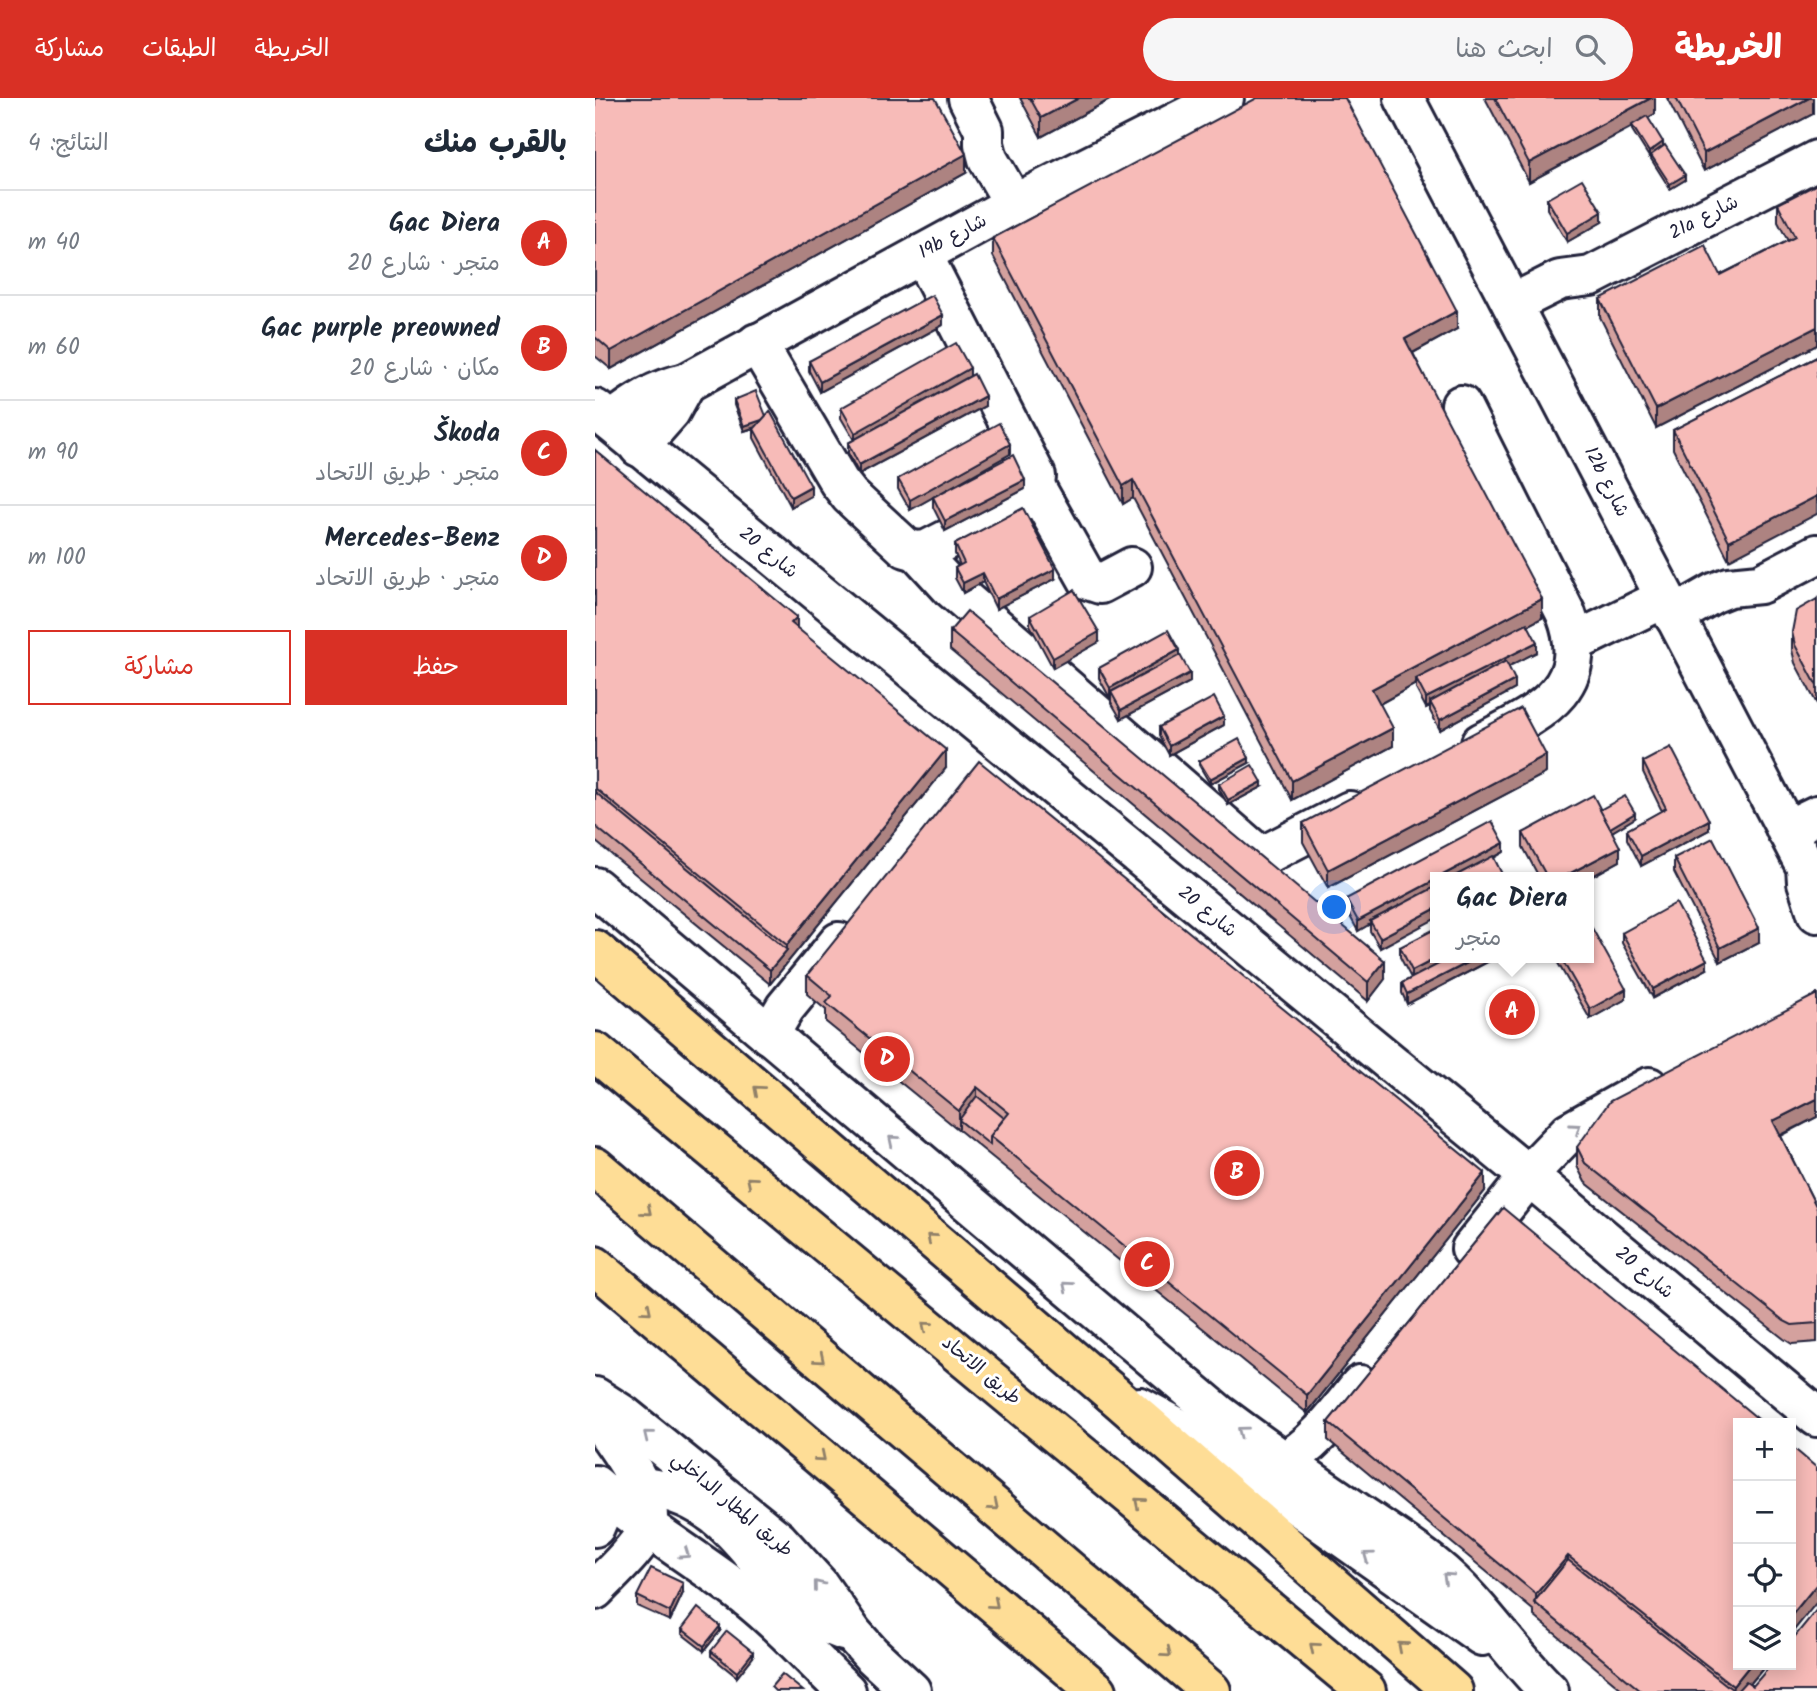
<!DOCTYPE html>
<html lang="ar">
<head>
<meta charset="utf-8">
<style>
  :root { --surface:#fff; --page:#f6f6f7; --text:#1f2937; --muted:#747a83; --line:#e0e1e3; --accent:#d93025 }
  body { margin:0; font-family:Kalam,"Playpen Sans Arabic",sans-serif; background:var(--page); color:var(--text); direction:rtl }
  .controls { position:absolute; right:21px; bottom:21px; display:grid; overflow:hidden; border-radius:0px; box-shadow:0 4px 18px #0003 }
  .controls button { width:63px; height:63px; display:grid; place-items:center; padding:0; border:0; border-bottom:2px solid var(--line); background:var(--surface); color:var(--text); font:35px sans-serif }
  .you { position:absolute; left:740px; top:810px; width:24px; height:24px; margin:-18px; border:5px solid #fff; border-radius:50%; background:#1a73e8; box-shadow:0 0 0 10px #1a73e833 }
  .badge { display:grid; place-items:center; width:46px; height:46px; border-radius:50%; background:var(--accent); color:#fff; font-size:23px; font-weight:700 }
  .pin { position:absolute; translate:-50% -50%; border:4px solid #fff; box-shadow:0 2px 7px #0006 }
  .popup { position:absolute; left:835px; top:774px; width:164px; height:91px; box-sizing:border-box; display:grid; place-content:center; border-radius:0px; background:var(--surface); filter:drop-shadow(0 2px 5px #0005); font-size:23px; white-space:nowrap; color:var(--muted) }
  .popup b { font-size:26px; color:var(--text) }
  .popup::after { content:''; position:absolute; left:50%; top:100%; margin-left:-14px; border:14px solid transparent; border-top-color:var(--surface) }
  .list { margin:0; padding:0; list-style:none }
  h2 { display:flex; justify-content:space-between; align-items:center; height:91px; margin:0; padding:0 28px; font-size:30px }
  h2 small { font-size:23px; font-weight:400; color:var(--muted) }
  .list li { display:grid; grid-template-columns:46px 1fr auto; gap:21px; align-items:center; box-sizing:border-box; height:105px; padding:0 28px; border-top:2px solid var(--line) }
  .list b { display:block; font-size:26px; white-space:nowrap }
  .list p { margin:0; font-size:23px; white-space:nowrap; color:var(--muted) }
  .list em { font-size:23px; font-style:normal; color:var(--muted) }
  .actions { display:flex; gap:14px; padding:21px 28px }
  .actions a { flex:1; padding:16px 0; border:2px solid var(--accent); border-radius:0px; text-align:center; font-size:24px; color:var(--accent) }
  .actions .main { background:var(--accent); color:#fff }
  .icon { flex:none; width:38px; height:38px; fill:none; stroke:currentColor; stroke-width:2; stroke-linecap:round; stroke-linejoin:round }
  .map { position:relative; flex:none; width:1222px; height:1593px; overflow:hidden; direction:ltr }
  header { display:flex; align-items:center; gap:42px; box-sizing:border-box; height:98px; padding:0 35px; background:var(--accent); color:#fff }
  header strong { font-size:33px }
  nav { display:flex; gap:38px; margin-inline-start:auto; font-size:24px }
  .search { width:490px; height:63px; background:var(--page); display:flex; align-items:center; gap:18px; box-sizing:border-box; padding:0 24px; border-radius:38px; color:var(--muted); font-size:26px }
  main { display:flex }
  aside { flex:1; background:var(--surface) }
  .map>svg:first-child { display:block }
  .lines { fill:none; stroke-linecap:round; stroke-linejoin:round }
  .minor-casing { stroke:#22223b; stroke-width:44 }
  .major-casing { stroke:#22223b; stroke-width:44 }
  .highway-casing { stroke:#22223b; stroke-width:44 }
  .minor { stroke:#fff; stroke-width:38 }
  .major { stroke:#fedd96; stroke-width:38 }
  .highway { stroke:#fedd96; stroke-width:38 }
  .wall { fill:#d4a19e; stroke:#22223b; stroke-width:2 }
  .shaded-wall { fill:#ad8381; stroke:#22223b; stroke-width:2 }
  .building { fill:#f7bbb8; stroke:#22223b; stroke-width:2 }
  .oneway { stroke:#908068 }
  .oneway2 { stroke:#9c9ca7 }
  .labels { text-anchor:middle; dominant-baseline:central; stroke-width:6; stroke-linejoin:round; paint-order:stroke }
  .street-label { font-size:19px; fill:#22223b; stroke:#fff }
</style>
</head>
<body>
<header>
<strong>الخريطة</strong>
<div class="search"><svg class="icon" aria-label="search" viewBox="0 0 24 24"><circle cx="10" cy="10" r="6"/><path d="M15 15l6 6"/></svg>ابحث هنا</div>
<nav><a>الخريطة</a><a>الطبقات</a><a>مشاركة</a></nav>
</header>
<main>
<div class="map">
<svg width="1222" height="1593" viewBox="0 0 1222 1593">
  <rect width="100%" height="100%" fill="#fff"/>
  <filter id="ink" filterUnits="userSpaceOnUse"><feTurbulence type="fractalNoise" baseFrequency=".0143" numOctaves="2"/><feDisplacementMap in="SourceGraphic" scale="14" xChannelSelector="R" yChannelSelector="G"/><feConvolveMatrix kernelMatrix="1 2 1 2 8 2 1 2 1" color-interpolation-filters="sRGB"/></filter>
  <g filter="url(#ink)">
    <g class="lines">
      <defs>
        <g id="minor">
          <path d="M373,0L389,32V46L393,61L419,106"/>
          <path d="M809,0L1211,769L1212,784L1222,815"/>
          <path d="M917,206L965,182L996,178L1222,62"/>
          <path d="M162,245L244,384L255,398L311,450L322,453L332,452L427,403C437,396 440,390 441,378L327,156"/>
          <path d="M866,307L971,516C999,592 943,615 886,645"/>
          <path d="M0,311L935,1079L1222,1319"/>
          <path d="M16,324C39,306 61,291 91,285L419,106L629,0"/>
          <path d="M44,349L75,314L91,285"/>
          <path d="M440,388L493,482L505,486L537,469"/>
          <path d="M322,453L356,490L666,759L755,713"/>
          <path d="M1079,518L1119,495L1134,489L1165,486L1222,456"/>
          <path d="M980,544L1070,500"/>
          <path d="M1191,732L1222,717"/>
          <path d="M0,789L625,1317C668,1349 712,1380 756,1410C783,1429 813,1447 839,1468C884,1504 913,1553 954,1593"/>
          <path d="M174,937L190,910L244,844"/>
          <path d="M876,1151L946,1063L974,1034L1054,989"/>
          <path d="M0,1299L28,1317L183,1442L223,1486L258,1536L276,1556L316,1593"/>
          <path d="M545,1309L611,1345L658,1376L887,1538"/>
          <path d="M0,1317C19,1345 60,1393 52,1429C47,1448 14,1477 0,1492"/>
          <path d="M688,1364C721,1346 742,1315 765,1287"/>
          <path d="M0,1387C47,1429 101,1460 150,1498C187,1526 217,1562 251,1593"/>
          <path d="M0,1429C10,1403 26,1386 55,1390C135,1401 157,1468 212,1514C224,1523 235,1528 249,1533"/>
        </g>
        <g id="major">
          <path d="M0,852L518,1296"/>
          <path d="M0,1168L502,1593"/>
        </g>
        <g id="highway">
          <path d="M0,954L771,1593"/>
          <path d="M0,1069L616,1593"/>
          <path d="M518,1296L858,1593"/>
        </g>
      </defs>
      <use href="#minor" class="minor-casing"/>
      <use href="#major" class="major-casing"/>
      <use href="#highway" class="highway-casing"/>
      <use href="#minor" class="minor"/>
      <use href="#major" class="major"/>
      <use href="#highway" class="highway"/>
    </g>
    <g class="wall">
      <path d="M0,0L371,75L16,271L0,258Z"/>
      <path d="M425,0H518L446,39Z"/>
      <path d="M890,0H1060V16L1053,20L1068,48L1090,82L1075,91L1056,61V57L1054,59L1037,32V29L934,84Z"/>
      <path d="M1072,0H1218V16L1109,73Z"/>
      <path d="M1222,86V247L1061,330L1005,219V201L1125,177L1193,143L1183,124V106Z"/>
      <path d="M952,101L1007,124L972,144L952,111Z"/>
      <path d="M398,140L862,231L818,255L947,520L933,527L942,554L913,568L920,591L845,632L835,613V608L831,610L821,591V586L785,606L798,648L697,702L538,400L528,406L398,158Z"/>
      <path d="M348,227L225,294L214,273V263Z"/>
      <path d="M1222,259L1134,462L1078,351V332Z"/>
      <path d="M375,279L390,308L264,376L253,355V345L259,342L246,320V310Z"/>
      <path d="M139,302L171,318L216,398L196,409L159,340V331L160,330L149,333L139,307Z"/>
      <path d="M0,352L202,530L351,670L175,886L0,743Z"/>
      <path d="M415,356L315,412L303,391V381Z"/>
      <path d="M430,391L350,433L338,409V399Z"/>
      <path d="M360,446L460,481L401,511L388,484L368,495L360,480V470L365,467L360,456Z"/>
      <path d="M1222,501V606L1200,565L1197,552V534Z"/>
      <path d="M435,518L504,544L458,570L435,527Z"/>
      <path d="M355,533L790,881L773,903L355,552Z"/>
      <path d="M584,558L595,584L526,621L516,604V599L515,600L504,580V570Z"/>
      <path d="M629,627L574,657L564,638V629Z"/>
      <path d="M604,663L654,665L615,686L604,667Z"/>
      <path d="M1048,664L1114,732L1046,768L1032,741V732L1067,713L1048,674Z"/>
      <path d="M951,675L733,790L708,744V725Z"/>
      <path d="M624,686L667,689L633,707L624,691Z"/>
      <path d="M1005,712L1040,720L1017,734L1025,763L994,780L944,779L928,749V735Z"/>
      <path d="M909,754L899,760L907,779L785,850L775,833V826L763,833L751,811V801Z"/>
      <path d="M1079,760L1164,844L1125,864L1079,774Z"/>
      <path d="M1027,835L1112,871L1058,900L1027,845Z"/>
      <path d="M805,849L840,860H900L812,906L807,895V885L816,880L805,859Z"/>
      <path d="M960,860H994L1031,901L995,921Z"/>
      <path d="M212,877L890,1093L712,1315L231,924V912L212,896Z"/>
      <path d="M1222,896V1019L1186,1038L1222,1110V1244L1197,1246L1189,1241L990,1084L982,1068V1049Z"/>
      <path d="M908,1110L1143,1567H1171L1155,1586L1158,1588L1222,1593H1029L939,1518V1513L733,1342V1324Z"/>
      <path d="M88,1495L75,1523L42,1508V1498Z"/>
      <path d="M87,1531L125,1533L109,1553L87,1536Z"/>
      <path d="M116,1553L158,1559L142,1579L116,1558Z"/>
    </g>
    <g class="shaded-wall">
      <path d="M484,0H518L446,39V20Z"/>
      <path d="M1056,0H1060V16L934,84V65Z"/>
      <path d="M1214,0H1218V16L1109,73V55Z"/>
      <path d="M1068,44V49L1054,59V54Z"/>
      <path d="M371,56V75L16,271V253Z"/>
      <path d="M1090,77V82L1075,91V86Z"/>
      <path d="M1007,114V124L972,144V135Z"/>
      <path d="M862,213V231L810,259V241Z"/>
      <path d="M348,217V227L225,294V284Z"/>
      <path d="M1222,229V247L1061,330V311Z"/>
      <path d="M375,270V280L260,344V335Z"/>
      <path d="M390,298V308L264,376V367Z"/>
      <path d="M172,320V325L149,333V328Z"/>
      <path d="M415,346V356L315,412V402Z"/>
      <path d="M430,382V391L350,433V423Z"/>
      <path d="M538,382V400L528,406V388Z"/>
      <path d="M216,388V398L196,409V399Z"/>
      <path d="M1222,398V416L1134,462V443Z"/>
      <path d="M460,471V481L401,511V501Z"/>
      <path d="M388,475V484L368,495V485Z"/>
      <path d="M947,501V520L823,585L821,581V586L777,610V591Z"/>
      <path d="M202,519V537L196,525Z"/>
      <path d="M504,534V544L458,570V560Z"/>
      <path d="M942,544V554L837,607L835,604V608L831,610V600Z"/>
      <path d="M584,552V562L516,594V599L515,600V590Z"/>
      <path d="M595,575V584L526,621V612Z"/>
      <path d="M920,582V591L845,632V622Z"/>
      <path d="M629,618V627L574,657V648Z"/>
      <path d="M798,630V648L697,702V683Z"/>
      <path d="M351,652V670L175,886V872L192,852V847Z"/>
      <path d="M951,657V675L733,790V772Z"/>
      <path d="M654,660V665L615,686V681Z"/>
      <path d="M667,684V689L633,707V702Z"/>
      <path d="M1040,715V720L1015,735V730Z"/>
      <path d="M1114,722V732L1046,768V758Z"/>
      <path d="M909,745V754L862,779H844Z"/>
      <path d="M1025,749V763L994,780L968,779Z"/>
      <path d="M840,782V791L775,823V826L763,833V823Z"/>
      <path d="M840,811V821L785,850V840Z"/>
      <path d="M1164,830V844L1125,864V850Z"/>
      <path d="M842,860H860L817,882V873Z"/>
      <path d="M882,860H900L812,906V896Z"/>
      <path d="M1112,862V871L1058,900V891Z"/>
      <path d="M790,863V881L773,903V884Z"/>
      <path d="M1031,891V901L995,921V911Z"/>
      <path d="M382,989V1008L364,1022V1031V1013Z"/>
      <path d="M1222,1001V1019L1178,1041V1023Z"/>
      <path d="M890,1075V1093L712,1315V1297Z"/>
      <path d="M973,1458V1476L941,1506V1496Z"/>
      <path d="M88,1485V1495L75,1523V1514Z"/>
      <path d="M1222,1486V1504L1196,1536V1518Z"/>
      <path d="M125,1528V1533L109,1553V1548Z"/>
      <path d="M158,1554V1559L142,1579V1574Z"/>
      <path d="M1155,1567H1171L1149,1593H1137L1138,1588Z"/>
    </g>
    <g class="building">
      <path d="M0,0H340L371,56L16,253L0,239Z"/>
      <path d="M435,0H484L446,20Z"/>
      <path d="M662,0H750L862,213L810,241L947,501L777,591L798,630L697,683L538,382L528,388L398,140Z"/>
      <path d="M900,0H1056L934,65Z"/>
      <path d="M1081,0H1214L1109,55Z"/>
      <path d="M1052,18L1068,44L1054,54L1037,27Z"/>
      <path d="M1070,47L1090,77L1075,86L1056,57Z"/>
      <path d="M987,81L1007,114L972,135L952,101Z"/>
      <path d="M1222,86V229L1061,311L1005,201L1110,147L1125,177L1200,139L1183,106Z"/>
      <path d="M337,197L348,217L225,284L214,263Z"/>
      <path d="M361,245L375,270L260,335L246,310Z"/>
      <path d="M1222,259V398L1134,443L1078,332Z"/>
      <path d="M379,276L390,298L264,367L253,345Z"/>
      <path d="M161,293L171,318L167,322L149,328L139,302Z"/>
      <path d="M175,313L216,388L196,399L159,331Z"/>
      <path d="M404,325L415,346L315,402L303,381Z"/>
      <path d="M0,352L202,519L196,525L351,652L192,847L0,690Z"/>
      <path d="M418,357L430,382L350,423L338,399Z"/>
      <path d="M428,410L460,471L401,501L388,475L368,485L360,470L369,465L360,446Z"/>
      <path d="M479,492L504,534L458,560L435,518Z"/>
      <path d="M1222,501V588L1200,547L1197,534L1201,513Z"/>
      <path d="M372,513L790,863L773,884L355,533Z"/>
      <path d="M932,525L942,544L831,600L821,581Z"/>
      <path d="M573,532L584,552L515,590L504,570Z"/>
      <path d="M585,557L595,575L526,612L516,594Z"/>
      <path d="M911,563L920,582L845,622L835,604Z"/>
      <path d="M619,599L629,618L574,648L564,629Z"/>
      <path d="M926,610L951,657L733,772L708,725Z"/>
      <path d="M644,641L654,660L615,681L604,663Z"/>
      <path d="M1076,649L1114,722L1046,758L1032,732L1071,710L1048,664Z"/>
      <path d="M384,663L890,1075L712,1297L395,1038L414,1015L382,989L364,1013L231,905L237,898L212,877Z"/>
      <path d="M657,667L667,684L633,702L624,686Z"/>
      <path d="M0,694L192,852L175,872L0,728Z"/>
      <path d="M998,697L1025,749L968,779H952L928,735Z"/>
      <path d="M1030,698L1040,715L1015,730L1005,712Z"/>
      <path d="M897,723L909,745L844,779H840V782L763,823L751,801Z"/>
      <path d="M1118,740L1164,830L1125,850L1079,760Z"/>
      <path d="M898,758L907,776L901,779H858Z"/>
      <path d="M840,789V811L785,840L775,823Z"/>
      <path d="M1081,805L1112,862L1058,891L1027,835Z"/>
      <path d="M997,830L1031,891L995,911L966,860H994V831Z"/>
      <path d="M840,831V860H842L817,873L805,849Z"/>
      <path d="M855,860H882L812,896L807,885Z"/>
      <path d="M1222,896V1001L1178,1023L1222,1110V1225L1197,1227L1189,1223L990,1065L982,1049L1015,1003Z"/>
      <path d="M382,998L409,1020L395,1038V1047L364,1022Z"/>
      <path d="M908,1110L1168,1325H1143V1567H1155L1138,1588L973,1458L941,1496L733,1324Z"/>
      <path d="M1196,1348L1222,1370V1486L1196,1518Z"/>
      <path d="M973,1462L1138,1592L1137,1593H1046L939,1504Z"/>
      <path d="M56,1470L88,1485L75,1514L42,1498Z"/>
      <path d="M103,1510L125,1528L109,1548L87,1531Z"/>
      <path d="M1222,1511V1593H1142L1151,1583L1158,1588L1176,1567H1196V1543Z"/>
      <path d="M132,1533L158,1554L142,1574L116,1553Z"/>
      <path d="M187,1576L208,1593H180L176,1589Z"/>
    </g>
    <defs><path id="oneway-chevron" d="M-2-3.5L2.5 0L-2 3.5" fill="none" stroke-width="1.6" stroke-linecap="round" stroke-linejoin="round" transform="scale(1.75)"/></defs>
    <g class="oneway">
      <use href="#oneway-chevron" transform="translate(163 992) rotate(-139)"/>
      <use href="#oneway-chevron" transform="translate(156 1083) rotate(-140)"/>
      <use href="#oneway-chevron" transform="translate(52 1113) rotate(40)"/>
      <use href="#oneway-chevron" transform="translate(336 1140) rotate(-139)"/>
      <use href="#oneway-chevron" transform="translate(52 1212) rotate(40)"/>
      <use href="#oneway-chevron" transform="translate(331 1228) rotate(-140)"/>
      <use href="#oneway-chevron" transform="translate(225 1261) rotate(40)"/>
      <use href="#oneway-chevron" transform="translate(226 1359) rotate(40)"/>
      <use href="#oneway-chevron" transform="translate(544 1404) rotate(-140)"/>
      <use href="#oneway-chevron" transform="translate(399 1408) rotate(40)"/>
      <use href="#oneway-chevron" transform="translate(399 1506) rotate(40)"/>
      <use href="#oneway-chevron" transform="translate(807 1548) rotate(-139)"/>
      <use href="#oneway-chevron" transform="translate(719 1549) rotate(-140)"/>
      <use href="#oneway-chevron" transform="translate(572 1555) rotate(40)"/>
    </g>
    <g class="oneway2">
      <use href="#oneway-chevron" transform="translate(981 1030) rotate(-35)"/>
      <use href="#oneway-chevron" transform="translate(298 1042) rotate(-140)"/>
      <use href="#oneway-chevron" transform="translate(472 1188) rotate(-140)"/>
      <use href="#oneway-chevron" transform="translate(647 1333) rotate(-143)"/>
      <use href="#oneway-chevron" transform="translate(53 1337) rotate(-141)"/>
      <use href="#oneway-chevron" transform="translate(90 1456) rotate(34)"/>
      <use href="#oneway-chevron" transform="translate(773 1458) rotate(-144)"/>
      <use href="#oneway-chevron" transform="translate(852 1479) rotate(-138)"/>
      <use href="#oneway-chevron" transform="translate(223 1487) rotate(-129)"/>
    </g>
  </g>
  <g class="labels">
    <g class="street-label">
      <text transform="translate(1109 120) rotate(-27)">21a شارع</text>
      <text transform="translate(358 139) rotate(-28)">19b شارع</text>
      <text transform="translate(1011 384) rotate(63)">12b شارع</text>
      <text transform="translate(173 455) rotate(39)">شارع 20</text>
      <text transform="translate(612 814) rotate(39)">شارع 20</text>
      <text transform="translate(1049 1175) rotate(40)">شارع 20</text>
      <text transform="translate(386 1273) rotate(40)">طريق الاتحاد</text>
      <text transform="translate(137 1407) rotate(40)">طريق المطار الداخلي</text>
    </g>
  </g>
</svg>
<div class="controls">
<button>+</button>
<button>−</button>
<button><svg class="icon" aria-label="locate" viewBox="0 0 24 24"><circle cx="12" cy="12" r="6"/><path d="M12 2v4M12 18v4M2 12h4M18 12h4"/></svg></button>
<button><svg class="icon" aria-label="layers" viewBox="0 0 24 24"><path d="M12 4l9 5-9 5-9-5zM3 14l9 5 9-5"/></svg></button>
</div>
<div class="you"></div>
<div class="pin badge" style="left:917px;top:914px">A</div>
<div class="popup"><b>Gac Diera</b>متجر</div>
<div class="pin badge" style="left:642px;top:1075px">B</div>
<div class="pin badge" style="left:552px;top:1166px">C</div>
<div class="pin badge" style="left:292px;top:961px">D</div>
</div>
<aside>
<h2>بالقرب منك<small>النتائج: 4</small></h2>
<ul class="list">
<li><span class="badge">A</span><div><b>Gac Diera</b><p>متجر · شارع 20</p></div><em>40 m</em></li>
<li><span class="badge">B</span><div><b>Gac purple preowned</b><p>مكان · شارع 20</p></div><em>60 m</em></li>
<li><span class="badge">C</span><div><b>Škoda</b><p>متجر · طريق الاتحاد</p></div><em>90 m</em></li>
<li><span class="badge">D</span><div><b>Mercedes-Benz</b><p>متجر · طريق الاتحاد</p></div><em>100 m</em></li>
</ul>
<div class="actions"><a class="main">حفظ</a><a>مشاركة</a></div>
</aside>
</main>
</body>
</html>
